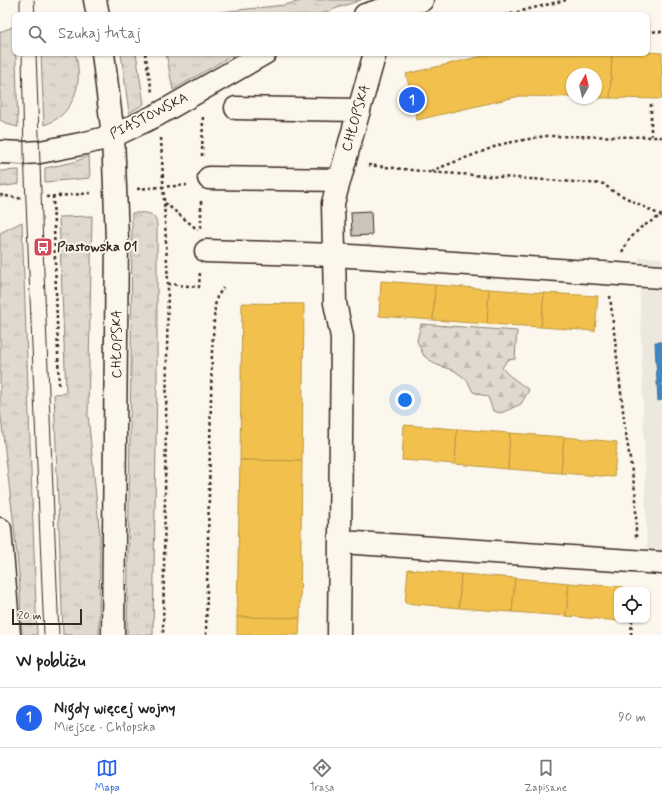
<!DOCTYPE html>
<html lang="pl">
<head>
<meta charset="utf-8">
<style>
  :root { --surface:#fff; --page:#f2f2f2; --text:#222; --muted:#767676; --line:#e0e0e0; --accent:#2563eb }
  body { margin:0; font-family:Mynerve,sans-serif; background:var(--page); color:var(--text) }
  .controls { position:absolute; right:12px; bottom:12px; display:grid; overflow:hidden; border-radius:8px; box-shadow:0 1px 3px #0004 }
  .controls button { width:36px; height:36px; display:grid; place-items:center; padding:0; border:0; border-bottom:1px solid var(--line); background:var(--surface); color:var(--text); font:20px sans-serif }
  .compass { position:absolute; left:566px; top:68px; width:36px; height:36px; border-radius:50%; background:var(--surface); box-shadow:0 1px 3px #0004; rotate:8deg }
  .scale { position:absolute; left:12px; bottom:10px; width:70px; box-sizing:border-box; padding-left:4px; border:2px solid #3b2a1e; border-top:0; font-size:11px; line-height:14px; white-space:nowrap; color:#3b2a1e; -webkit-text-stroke:3px #fbf7ec; paint-order:stroke }
  .you { position:absolute; left:405px; top:400px; width:14px; height:14px; margin:-10px; border:3px solid #fff; border-radius:50%; background:#1a73e8; box-shadow:0 0 0 6px #1a73e833 }
  .badge { display:grid; place-items:center; width:26px; height:26px; border-radius:50%; background:var(--accent); color:#fff; font-size:13px; font-weight:700 }
  .pin { position:absolute; translate:-50% -50%; border:2px solid #fff; box-shadow:0 1px 4px #0006 }
  .list { margin:0; padding:0; list-style:none }
  h2 { display:flex; justify-content:space-between; align-items:center; height:52px; margin:0; padding:0 16px; font-size:17px }
  h2 small { font-size:13px; font-weight:400; color:var(--muted) }
  .list li { display:grid; grid-template-columns:26px 1fr auto; gap:12px; align-items:center; box-sizing:border-box; height:60px; padding:0 16px; border-top:1px solid var(--line) }
  .list b { display:block; font-size:15px; white-space:nowrap }
  .list p { margin:0; font-size:13px; white-space:nowrap; color:var(--muted) }
  .list em { font-size:13px; font-style:normal; color:var(--muted) }
  .icon { flex:none; width:22px; height:22px; fill:none; stroke:currentColor; stroke-width:2; stroke-linecap:round; stroke-linejoin:round }
  .map { position:relative; flex:none; width:662px; height:635px; overflow:hidden }
  .search { position:absolute; background:var(--surface); box-shadow:0 1px 3px #0004; left:12px; right:12px; top:12px; height:44px; display:flex; align-items:center; gap:10px; box-sizing:border-box; padding:0 14px; border-radius:8px; color:var(--muted); font-size:15px }
  .sheet { height:112px; background:var(--surface) }
  nav { display:flex; justify-content:space-around; align-items:center; box-sizing:border-box; height:56px; border-top:1px solid var(--line); background:var(--surface); font-size:11px; color:var(--muted) }
  nav a { display:grid; justify-items:center; gap:2px }
  nav .on { color:var(--accent) }
  .map>svg:first-child { display:block }
  .built { fill:#ede8dd }
  .grass { fill:url(#grass-tufts); stroke:#8d8276 }
  .forest { fill:url(#forest-firs); stroke:#8d8276 }
  .homes { fill:#f2c14e; stroke:#bb9440 }
  .schools { fill:#3f88c5; stroke:#3e6c93 }
  .building { fill:#ccc4b9; stroke:#3b2a1e }
  .lines { fill:none; stroke-linecap:round; stroke-linejoin:round }
  .minor-casing { stroke:#3b2a1e; stroke-width:25 }
  .major-casing { stroke:#3b2a1e; stroke-width:25 }
  .path { stroke:#3b2a1e; stroke-width:2.5; stroke-dasharray:3 3; stroke-linecap:butt }
  .minor { stroke:#fbf7ec; stroke-width:22 }
  .major { stroke:#fbf7ec; stroke-width:22 }
  .tram { stroke:#3b2a1e; stroke-width:1 }
  .labels { text-anchor:middle; dominant-baseline:central; stroke-width:4; stroke-linejoin:round; paint-order:stroke }
  .street-label { font-size:14px; fill:#3b2a1e; stroke:#fbf7ec }
  .poi-label { font-size:14px; font-weight:bold; fill:#3b2a1e; stroke:#fbf7ec; text-anchor:start }
</style>
</head>
<body>
<div class="map">
<svg width="662" height="635" viewBox="0 0 662 635">
  <defs>
    <pattern id="grass-tufts" width="24" height="20" patternUnits="userSpaceOnUse"><rect width="24" height="20" fill="#dfd9ce"/><path d="M3 7l-1-3M5 7V3M7 7l1-3M15 17l-1-3M17 17v-4M19 17l1-3" fill="none" stroke="#c0bab0"/></pattern>
    <pattern id="forest-firs" width="22" height="20" patternUnits="userSpaceOnUse"><rect width="22" height="20" fill="#dfd9ce"/><path d="M5 1l3.5 6h-7zM16 11l3.5 6h-7z" fill="#c0bab0"/></pattern>
  </defs>
  <rect width="100%" height="100%" fill="#fbf7ec"/>
  <filter id="ink" filterUnits="userSpaceOnUse"><feTurbulence type="fractalNoise" baseFrequency=".025" numOctaves="2"/><feDisplacementMap in="SourceGraphic" scale="8" xChannelSelector="R" yChannelSelector="G"/><feConvolveMatrix kernelMatrix="1 2 1 2 8 2 1 2 1" color-interpolation-filters="sRGB"/></filter>
  <g filter="url(#ink)">
    <path class="built" d="M639,257L662,258V552H647Z"/>
    <g class="grass">
      <path d="M306,0H361L317,15H193L284,5Z"/>
      <path d="M15,26L18,127L10,125L0,120V32Z"/>
      <path d="M41,53H75C84,81 75,115 44,125Z"/>
      <path d="M121,53H136L144,104L129,113Z"/>
      <path d="M166,53H236L173,90Z"/>
      <path d="M89,156L90,178L45,182V168L74,162Z"/>
      <path d="M19,170V184L0,187V171Z"/>
      <path d="M132,213C144,213 155,210 157,225V379L153,635H127L131,365Z"/>
      <path d="M92,216L88,415L100,536L99,635H63L54,394L66,393L59,217Z"/>
      <path d="M22,222L37,635H22L19,575L13,518L0,409V233Z"/>
    </g>
    <path class="forest" d="M421,324L517,331L515,359L507,360L502,368L510,376L529,390L521,404L501,413L493,411L488,397L473,392L467,380L455,371L437,365L424,356L417,341Z"/>
    <g class="homes">
      <path d="M647,52L662,53V99L610,98L612,53Z"/>
      <path d="M495,53H612L610,98H596V74H572V97L520,96L417,120L406,74Z"/>
      <path d="M381,281L435,285L433,320L379,316Z"/>
      <path d="M435,285L489,289L487,324L433,320Z"/>
      <path d="M489,289L544,293L541,327L487,324Z"/>
      <path d="M544,293L598,296L595,331L541,327Z"/>
      <path d="M242,303L304,304L302,461L240,460Z"/>
      <path d="M404,425L457,429L455,464L402,460Z"/>
      <path d="M457,429L510,433L508,469L455,464Z"/>
      <path d="M510,433L564,437L561,473L508,469Z"/>
      <path d="M564,437L617,442L614,477L561,473Z"/>
      <path d="M240,460L302,461L300,618L237,617Z"/>
      <path d="M408,569L461,574L459,608L405,603Z"/>
      <path d="M461,574L515,578L512,612L459,608Z"/>
      <path d="M515,578L569,583L566,616L512,612Z"/>
      <path d="M569,583L623,587V590H617V620L620,621L566,616Z"/>
      <path d="M237,617L300,618L299,635H237Z"/>
    </g>
    <path class="schools" d="M655,342H662V400L658,401Z"/>
    <path class="building" d="M371,211L372,235L352,236L351,212Z"/>
    <g class="lines">
      <defs>
        <g id="minor">
          <path d="M365,15L388,8L422,0"/>
          <path d="M236,108L359,110"/>
          <path d="M0,152L24,153L40,152L86,143L113,136L157,115L265,53"/>
          <path d="M209,178L339,180"/>
          <path d="M206,251L335,255L662,277"/>
          <path d="M341,542L662,563"/>
          <path d="M339,635L342,337L335,303L333,203L375,53"/>
        </g>
        <g id="major">
          <path d="M95,0L98,15"/>
          <path d="M103,53L113,136L117,239L113,635"/>
          <path d="M0,529L9,635"/>
        </g>
      </defs>
      <use href="#minor" class="minor-casing"/>
      <use href="#major" class="major-casing"/>
      <g class="path">
        <path d="M505,15L566,0"/>
        <path d="M647,31L662,32"/>
        <path d="M145,53L152,92"/>
        <path d="M651,104V136"/>
        <path d="M161,138L168,284L163,635"/>
        <path d="M202,156L203,115"/>
        <path d="M368,165L429,172L604,184L611,190L662,216"/>
        <path d="M431,171L502,144L545,136L662,137"/>
        <path d="M137,189L187,185"/>
        <path d="M0,195L23,199"/>
        <path d="M53,196L59,385"/>
        <path d="M46,197L92,193"/>
        <path d="M165,203L198,230"/>
        <path d="M201,228V199"/>
        <path d="M622,252L628,241L640,228L662,215"/>
        <path d="M168,284L199,287L200,271"/>
        <path d="M610,296L625,428L636,497V540"/>
        <path d="M206,635L212,351L215,306L217,297L223,288"/>
        <path d="M631,635L632,620"/>
      </g>
      <use href="#minor" class="minor"/>
      <use href="#major" class="major"/>
      <g class="tram">
        <path d="M20,0V15"/>
        <path d="M34,0L35,15"/>
        <path d="M22,53L24,153L44,635"/>
        <path d="M36,53L43,247L59,635"/>
      </g>
    </g>
  </g>
  <defs>
    <symbol id="bus-square" viewBox="-11 -11 22 22"><rect x="-9" y="-9" width="18" height="18" rx="4" fill="#d1495b" stroke="#fbf7ec"/><path d="M-5-6H5V4H4V6H2V4H-2V6H-4V4H-5ZM-3.5-4V0h7V-4ZM-3.5 1.2v1.5H-2V1.2ZM2 1.2v1.5H3.5V1.2Z" fill="#fff"/></symbol>
  </defs>
  <g fill-rule="evenodd">
    <use href="#bus-square" x="32" y="236" width="22" height="22"/>
  </g>
  <g class="labels">
    <g class="street-label">
      <text transform="translate(149 116) rotate(-27)">PIASTOWSKA</text>
      <text transform="translate(356 118) rotate(-74)">CHŁOPSKA</text>
      <text transform="translate(117 344) rotate(-90)">CHŁOPSKA</text>
    </g>
    <g class="poi-label">
      <text x="57" y="247">Piastowska 01</text>
    </g>
  </g>
</svg>
<div class="controls">
<button><svg class="icon" aria-label="locate" viewBox="0 0 24 24"><circle cx="12" cy="12" r="6"/><path d="M12 2v4M12 18v4M2 12h4M18 12h4"/></svg></button>
</div>
<svg class="compass" viewBox="-18 -18 36 36"><path d="M0-13l5 13h-10z" fill="#e53935"/><path d="M0 13l5-13h-10z" fill="#767676"/></svg>
<div class="scale">20 m</div>
<div class="you"></div>
<div class="pin badge" style="left:412px;top:100px">1</div>
<div class="search"><svg class="icon" aria-label="search" viewBox="0 0 24 24"><circle cx="10" cy="10" r="6"/><path d="M15 15l6 6"/></svg>Szukaj tutaj</div>
</div>
<section class="sheet">
<h2>W pobliżu<small></small></h2>
<ul class="list">
<li><span class="badge">1</span><div><b>Nigdy więcej wojny</b><p>Miejsce · Chłopska</p></div><em>90 m</em></li>
</ul>
</section>
<nav>
<a class="on"><svg class="icon" aria-label="map" viewBox="0 0 24 24"><path d="M3 6l6-2 6 2 6-2v14l-6 2-6-2-6 2zM9 4v14M15 6v14"/></svg>Mapa</a>
<a><svg class="icon" aria-label="directions" viewBox="0 0 24 24"><path d="M12 3l9 9-9 9-9-9zM9 14v-3h6M13 9l2 2-2 2"/></svg>Trasa</a>
<a><svg class="icon" aria-label="saved" viewBox="0 0 24 24"><path d="M7 4h10v16l-5-4-5 4z"/></svg>Zapisane</a>
</nav>
</body>
</html>
